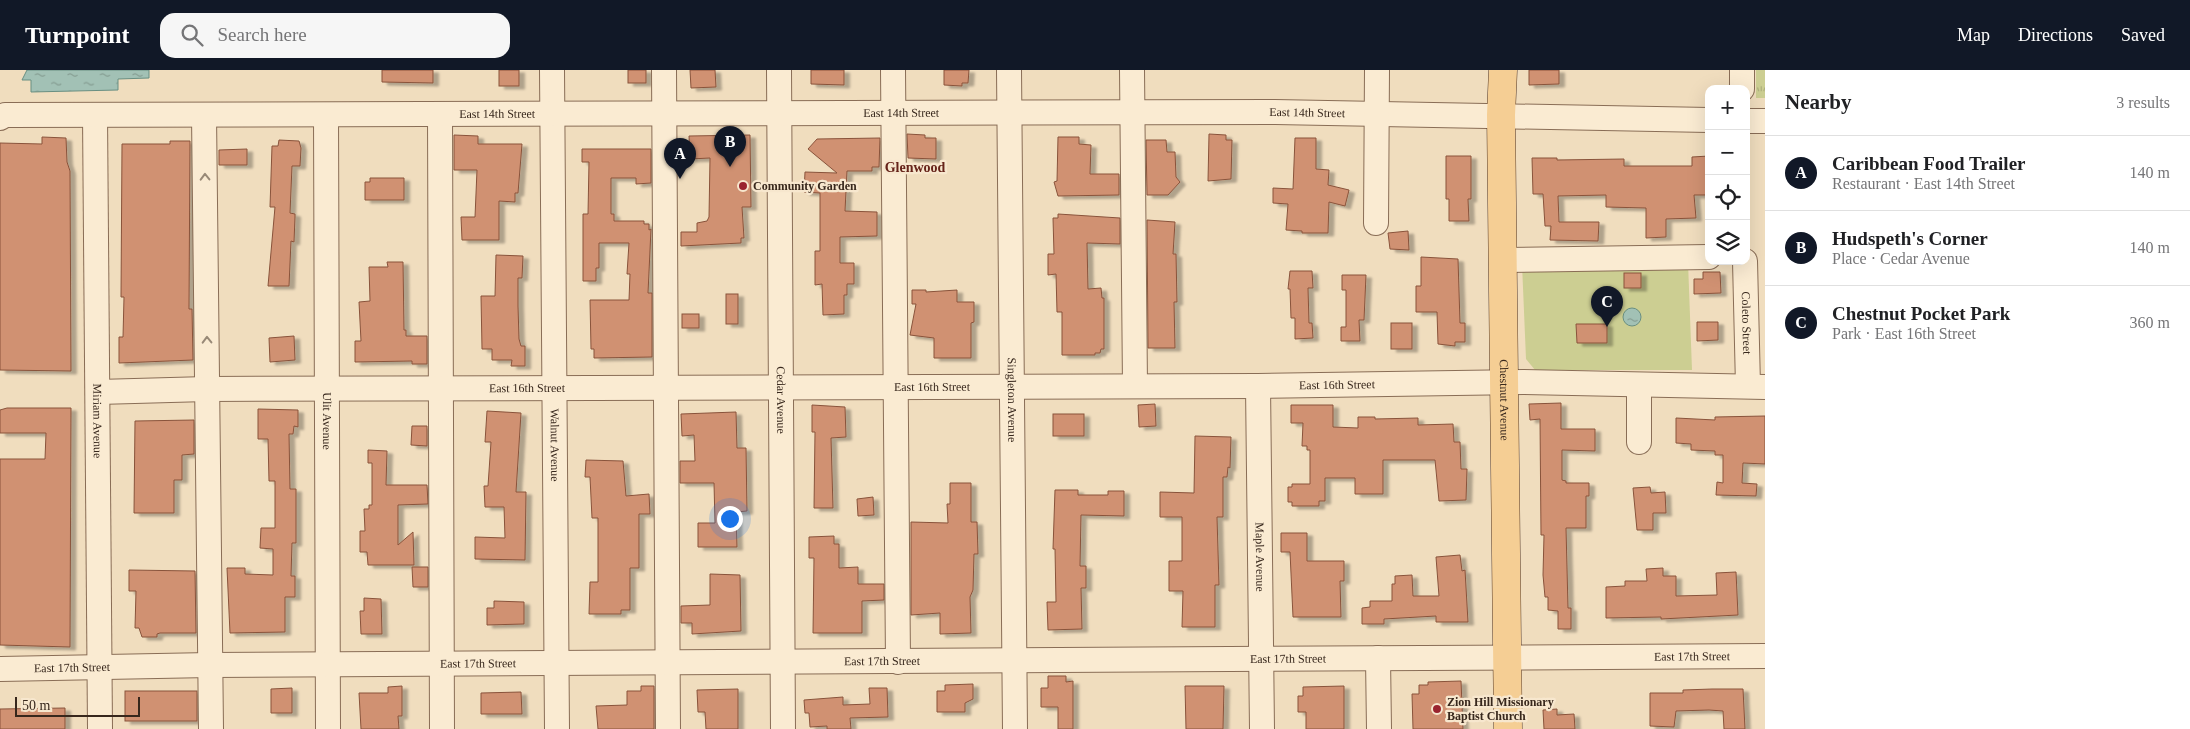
<!DOCTYPE html>
<html lang="en">
<head>
<meta charset="utf-8">
<style>
  :root { --surface:#fff; --page:#f6f6f6; --text:#202124; --muted:#757577; --line:#e0e0e0; --accent:#111827 }
  body { margin:0; font-family:Georgia,serif; background:var(--page); color:var(--text) }
  .controls { position:absolute; right:15px; top:15px; display:grid; overflow:hidden; border-radius:10px; box-shadow:0 5px 20px #0002 }
  .controls button { width:45px; height:45px; display:grid; place-items:center; padding:0; border:0; border-bottom:1px solid var(--line); background:var(--surface); color:var(--text); font:25px sans-serif }
  .scale { position:absolute; left:15px; bottom:12px; width:125px; box-sizing:border-box; padding-left:5px; border:2px solid #37271c; border-top:0; font-size:14px; line-height:18px; white-space:nowrap; color:#37271c; -webkit-text-stroke:4px #f7e7ce; paint-order:stroke }
  .you { position:absolute; left:729px; top:448px; width:18px; height:18px; margin:-12px; border:4px solid #fff; border-radius:50%; background:#1a73e8; box-shadow:0 0 0 8px #1a73e833 }
  .badge { display:grid; place-items:center; width:32px; height:32px; border-radius:50%; background:var(--accent); color:#fff; font-size:16px; font-weight:700 }
  .pin { position:absolute; translate:-50% -41px; filter:drop-shadow(0 1px 2px #0008) }
  .pin::after { content:''; position:absolute; top:26px; width:18px; height:15px; background:inherit; clip-path:polygon(0 0,100% 0,50% 100%) }
  .list { margin:0; padding:0; list-style:none }
  h2 { display:flex; justify-content:space-between; align-items:center; height:65px; margin:0; padding:0 20px; font-size:21px }
  h2 small { font-size:16px; font-weight:400; color:var(--muted) }
  .list li { display:grid; grid-template-columns:32px 1fr auto; gap:15px; align-items:center; box-sizing:border-box; height:75px; padding:0 20px; border-top:1px solid var(--line) }
  .list b { display:block; font-size:19px; white-space:nowrap }
  .list p { margin:0; font-size:16px; white-space:nowrap; color:var(--muted) }
  .list em { font-size:16px; font-style:normal; color:var(--muted) }
  .icon { flex:none; width:28px; height:28px; fill:none; stroke:currentColor; stroke-width:2; stroke-linecap:round; stroke-linejoin:round }
  .map { position:relative; flex:none; width:1765px; height:659px; overflow:hidden }
  header { display:flex; align-items:center; gap:30px; box-sizing:border-box; height:70px; padding:0 25px; background:var(--accent); color:#fff }
  header strong { font-size:24px }
  nav { display:flex; gap:28px; margin-inline-start:auto; font-size:18px }
  .search { width:350px; height:45px; background:var(--page); display:flex; align-items:center; gap:12px; box-sizing:border-box; padding:0 18px; border-radius:15px; color:var(--muted); font-size:19px }
  main { display:flex }
  aside { flex:1; background:var(--surface) }
  .map>svg:first-child { display:block }
  .grass { fill:url(#grass-tufts) }
  .park { fill:#ccce92 }
  .water { fill:url(#water-ripples); stroke:#698f82 }
  .building { fill:#d09172; stroke:#89533b; filter:url(#shadow) }
  .lines { fill:none; stroke-linecap:round; stroke-linejoin:round }
  .minor-casing { stroke:#896d56; stroke-width:26 }
  .major-casing { stroke:#563b2b; stroke-width:29 }
  .minor { stroke:#faebd2; stroke-width:24 }
  .major { stroke:#f5ce94; stroke-width:28 }
  .oneway { stroke:#988977 }
  .poi-dot { fill:#9a242f; stroke:#f7e7ce; stroke-width:2 }
  .labels { text-anchor:middle; dominant-baseline:central; stroke-width:4.5; stroke-linejoin:round; paint-order:stroke }
  .street-label { font-size:12px; fill:#37271c; stroke:#f7e7ce }
  .poi-label { font-size:12px; font-weight:bold; fill:#37271c; stroke:#f7e7ce; text-anchor:start }
  .neighbourhood-label { font-size:14px; font-weight:bold; fill:#662319; stroke:#f7e7ce }
</style>
</head>
<body>
<header>
<strong>Turnpoint</strong>
<div class="search"><svg class="icon" aria-label="search" viewBox="0 0 24 24"><circle cx="10" cy="10" r="6"/><path d="M15 15l6 6"/></svg>Search here</div>
<nav><a>Map</a><a>Directions</a><a>Saved</a></nav>
</header>
<main>
<div class="map">
<svg width="1765" height="659" viewBox="0 0 1765 659">
  <defs>
    <pattern id="grass-tufts" width="24" height="20" patternUnits="userSpaceOnUse" patternTransform="scale(1.25)"><rect width="24" height="20" fill="#ccce92"/><path d="M3 7l-1-3M5 7V3M7 7l1-3M15 17l-1-3M17 17v-4M19 17l1-3" fill="none" stroke="#b0b17d"/></pattern>
    <pattern id="water-ripples" width="26" height="14" patternUnits="userSpaceOnUse" patternTransform="scale(1.25)"><rect width="26" height="14" fill="#a2c1b5"/><path d="M2 4q2-2 4 0t4 0M15 11q2-2 4 0t4 0" fill="none" stroke="#859d92"/></pattern>
    <filter id="shadow"><feDropShadow dx="5.5" dy="3" stdDeviation="1" flood-color="#0004"/></filter>
  </defs>
  <rect width="100%" height="100%" fill="#f0ddbe"/>
  <rect class="grass" x="1756" y="0" width="9" height="28"/>
  <path class="park" d="M1688,192L1692,300H1535L1526,289L1522,194Z"/>
  <g class="water">
    <path d="M27,0H149V8L118,9V20L31,22V10H22Z"/>
    <circle cx="1632" cy="247" r="9"/>
  </g>
  <g class="building">
    <path d="M382,0H433V13L382,12Z"/>
    <rect x="499" y="0" width="20" height="16"/>
    <rect x="628" y="0" width="18" height="13"/>
    <path d="M690,0H715L716,17L691,18Z"/>
    <path d="M811,0H844V15L811,14Z"/>
    <path d="M944,0H969L968,13H962V16L944,15Z"/>
    <path d="M1529,0H1559V14L1529,15Z"/>
    <path d="M907,64L925,65V68H936V89L908,88Z"/>
    <path d="M1209,64L1226,65V70H1232L1231,109L1208,111Z"/>
    <path d="M454,65L478,66V74H522L518,123H515V132L499,131V170H462L461,147H475L477,100H454Z"/>
    <path d="M750,65L751,137H742L744,168H741V173L681,176V162H697V153L707,151L709,147L710,88L690,89L689,66Z"/>
    <path d="M42,67L66,68L67,92L70,101L71,301L0,300V73L42,74Z"/>
    <path d="M1058,67H1079V74L1091,75L1090,104H1119V125L1058,126L1054,112L1057,111Z"/>
    <path d="M880,68L879,97H872V101H847L845,141L877,142V166L840,167V193H854V214H847V225H844V244L823,245L822,214L815,215V181H820V123L804,122L805,102L837,103L808,79L817,69Z"/>
    <path d="M1295,68H1316V99L1329,100L1328,115L1349,120L1345,136L1329,132L1328,163H1302V161L1286,160L1288,134L1273,133V118L1293,119Z"/>
    <path d="M279,70L299,71L301,78L300,96H292L290,143L295,144V147L294,172L291,171L289,216H268L275,137H270L272,76H278Z"/>
    <path d="M1146,70H1166L1167,82H1175L1176,107L1180,112L1168,125H1147Z"/>
    <path d="M170,71H190L189,239H192L193,290L119,293V267H123L124,227H121L122,74H170Z"/>
    <path d="M247,79V95H219V80Z"/>
    <path d="M582,79H651V113L636,114V108H611V144H614V151H644V154H649V160L651,159L648,223H652V287L594,288V279H591L590,230H629L630,204H627L629,173H599V198H596V211H583V144H588L589,92H582Z"/>
    <path d="M1446,86H1471V129H1468L1469,151H1449V129H1446Z"/>
    <path d="M1709,86V125H1694L1696,148L1666,149V167L1646,168V138L1606,137V125L1558,126L1559,152H1599L1598,171L1550,170L1551,156H1545L1543,124H1533L1532,88H1557V90L1624,89V96H1692V87Z"/>
    <path d="M370,108H404V130H365V112H370Z"/>
    <path d="M1058,144L1120,148V174L1087,173L1088,219L1101,218L1102,228H1104V279H1101L1100,283H1095V285H1062V242H1057L1056,204L1048,205V184H1054L1053,148H1058Z"/>
    <path d="M1147,150L1175,152L1173,184H1176L1177,232H1174L1175,278H1148Z"/>
    <path d="M1408,161L1409,180L1390,179L1388,163Z"/>
    <path d="M496,185L523,186L522,208H518V236L519,269L521,276H525V296H511L512,290H492V279H482L481,226H495Z"/>
    <path d="M1421,187L1458,189L1460,253H1465V272H1455V276L1438,274L1437,242H1416V216H1421Z"/>
    <path d="M387,192H403L404,260H406V266H427V294H412V291L355,292V271H361L359,232L370,231L369,197H388Z"/>
    <path d="M1290,201H1312L1313,218H1308L1309,253H1312L1313,268L1295,269V248H1291L1290,219H1288Z"/>
    <path d="M1703,202H1720L1721,223L1694,224V209H1703Z"/>
    <rect x="1624" y="203" width="17" height="15"/>
    <path d="M1342,205H1366L1364,250H1359L1360,271H1341V257H1346V220H1342Z"/>
    <path d="M912,220H926V222L957,220V232H974V252L971,253V288H934V268L910,265L916,234H912Z"/>
    <rect x="726" y="224" width="12" height="30"/>
    <rect x="682" y="244" width="17" height="14"/>
    <path d="M1697,252H1718V270L1697,271Z"/>
    <rect x="1391" y="253" width="21" height="26"/>
    <path d="M1576,254H1607V273H1577Z"/>
    <path d="M294,266L295,290L270,292L269,268Z"/>
    <path d="M1561,333V359H1595V381L1562,380V410L1566,411V413H1589V426H1586V458H1566L1568,538H1571V559H1558V541L1548,540V527H1545L1543,505L1544,465H1541L1540,349L1530,350L1529,334Z"/>
    <path d="M1155,334L1156,356L1139,357L1138,335Z"/>
    <path d="M812,335L845,337L846,367L831,368L833,438H814L815,362H812Z"/>
    <path d="M1291,335H1333V357L1358,358V347H1375V349L1418,348V355L1453,354L1454,372H1460L1461,399H1467L1466,430L1439,431L1435,390H1383V424H1355V408H1325V431H1319V436H1292V432H1288V417H1292V414H1310V380H1307V376H1302L1303,353H1291Z"/>
    <path d="M7,338H71L70,577L0,575V389H45L46,363H0V340Z"/>
    <path d="M258,339L298,340V357L294,356L293,364H289L290,419H296V473H292L291,506H295V527H285V562L230,563L227,498H245V504L273,505V479L260,478L261,458H275V411H269L268,369H258Z"/>
    <path d="M487,341L521,343L516,422H526L525,490L475,489V467L505,468L504,437H485L484,416H488L491,372H485Z"/>
    <path d="M736,342L737,378H746L747,441L736,442L737,477H698V453H715L714,413H680V391H695L694,365L682,366L681,344Z"/>
    <rect x="1053" y="344" width="31" height="22"/>
    <path d="M1765,346V394L1743,393L1742,413L1757,414L1756,426L1716,425L1717,412L1723,413V385H1715V381L1691,380V374L1676,373V348L1715,350V347Z"/>
    <path d="M194,350V384L182,385V410H174V443H134L135,351Z"/>
    <path d="M412,356H427V376L411,375Z"/>
    <path d="M1195,366L1231,367L1230,398L1228,397L1227,407H1223V447H1217L1219,515H1215V557H1182L1183,521H1169V491H1182V447H1160V422L1194,423Z"/>
    <path d="M368,380L387,381L386,415H427L428,434L398,435V475L413,462L414,495H368L367,482H360V461H365L364,439H369V435H372V393H368Z"/>
    <path d="M586,390L623,391L626,426L649,424L650,444H639V498H630V540H621V544H589L590,512H598V448H592L590,407H585Z"/>
    <path d="M950,413H971V452H977L978,484H974L973,520L970,527L971,563L940,564V543L911,545V452L948,453L947,434H950Z"/>
    <path d="M1650,417L1651,423L1665,422L1666,443H1653V460H1637L1633,418Z"/>
    <path d="M1055,420H1078V425H1108V421H1124V446L1081,445L1080,496H1086V518H1081L1082,559L1048,560L1047,532H1056L1055,479H1053Z"/>
    <path d="M873,427L874,445L858,446L857,429Z"/>
    <path d="M1281,463H1307V491H1344V511H1340L1341,547H1293L1290,482H1281Z"/>
    <path d="M834,466V474H839V498L858,497V514H884V530L862,531V563H813L814,488H809V467Z"/>
    <path d="M1460,485L1462,501L1465,500L1468,552H1436V546L1384,549V554H1362V538L1370,537V531H1392V514H1395V506L1412,505L1413,526H1439L1436,487Z"/>
    <path d="M412,497H428V517H413Z"/>
    <path d="M1663,498V506H1676V526L1717,525L1716,503L1736,502L1738,545L1661,549V547L1606,548V517L1625,516V511H1647L1646,499Z"/>
    <path d="M129,500L195,501L196,563H160L157,564V567H142L139,558H135L136,521H129Z"/>
    <path d="M710,504L740,505L741,561L692,564V553H681V536L710,535Z"/>
    <path d="M364,528L381,529L382,564H361L360,541H364Z"/>
    <path d="M494,531L524,532V554L487,555V538H494Z"/>
    <path d="M1048,606H1066V612L1073,611V659H1058V637H1041V618H1048Z"/>
    <path d="M1461,611L1463,659H1413L1412,624H1419V615H1428V612Z"/>
    <path d="M973,614V629L965,633V642H937V621H945V615Z"/>
    <path d="M402,616V646H398L399,659H361L359,623H388V617Z"/>
    <path d="M641,616H654V659H598L596,636L627,635V621H641Z"/>
    <path d="M1185,616H1224L1223,659H1186Z"/>
    <path d="M1344,616V659H1306V642H1298V626H1303V617Z"/>
    <path d="M292,618V643H271V619Z"/>
    <path d="M869,618H887L888,647L850,648L851,659H827V656L810,657L809,643H805L804,630L843,627V635L870,634Z"/>
    <path d="M738,619V659H706L705,642H698L697,620Z"/>
    <path d="M1712,619H1743L1745,659H1724L1723,641L1709,640L1676,641L1674,657L1650,656V623H1683V620Z"/>
    <rect x="125" y="621" width="72" height="30"/>
    <path d="M521,622L522,644H481V623Z"/>
    <path d="M65,638V659H0V639Z"/>
    <path d="M1557,639V645L1574,644L1575,659H1544L1543,640Z"/>
  </g>
  <g class="lines">
    <defs>
      <g id="minor">
        <path id="s1" d="M552,0L557,659"/>
        <path d="M664,0L668,659"/>
        <path id="s2" d="M779,0L783,659"/>
        <path d="M893,0L898,592"/>
        <path id="s3" d="M1009,0L1015,659"/>
        <path d="M1132,0L1135,316"/>
        <path d="M1742,19V0"/>
        <path d="M440,44L442,659"/>
        <path id="s4" d="M95,45L100,659"/>
        <path d="M204,45L211,659"/>
        <path id="s5" d="M326,45L328,659"/>
        <path id="s6" d="M0,48L5,45L1275,42L1709,50"/>
        <path d="M1746,51H1765"/>
        <path d="M1376,153L1377,0"/>
        <path d="M1504,190L1709,187"/>
        <path id="s7" d="M1745,191L1748,316"/>
        <path id="s8" d="M1258,316L1262,659"/>
        <path id="s9" d="M98,322L207,319L1258,316L1523,312L1765,317"/>
        <path d="M1639,372V316"/>
        <path d="M1378,588L1379,659"/>
        <path id="s10" d="M0,599L210,595L1765,586"/>
      </g>
      <g id="major">
        <path id="s11" d="M1503,0L1501,45L1508,659"/>
      </g>
    </defs>
    <use href="#minor" class="minor-casing"/>
    <use href="#major" class="major-casing"/>
    <use href="#minor" class="minor"/>
    <use href="#major" class="major"/>
  </g>
  <defs><path id="oneway-chevron" d="M-2-3.5L2.5 0L-2 3.5" fill="none" stroke-width="1.6" stroke-linecap="round" stroke-linejoin="round" transform="scale(1.25)"/></defs>
  <g class="oneway">
    <use href="#oneway-chevron" transform="translate(205 107) rotate(-91)"/>
    <use href="#oneway-chevron" transform="translate(207 270) rotate(-91)"/>
  </g>
  <g class="poi-dot">
    <circle cx="743" cy="116" r="5"/>
    <circle cx="1437" cy="639" r="5"/>
  </g>
  <g class="labels">
    <g class="street-label">
      <text stroke="none"><textPath href="#s6" startOffset="902">East 14th Street</textPath></text>
      <text stroke="none"><textPath href="#s6" startOffset="1308">East 14th Street</textPath></text>
      <text stroke="none"><textPath href="#s6" startOffset="498">East 14th Street</textPath></text>
      <text stroke="none"><textPath href="#s7" startOffset="62">Coleto Street</textPath></text>
      <text stroke="none"><textPath href="#s9" startOffset="1239">East 16th Street</textPath></text>
      <text stroke="none"><textPath href="#s9" startOffset="834">East 16th Street</textPath></text>
      <text stroke="none"><textPath href="#s9" startOffset="429">East 16th Street</textPath></text>
      <text stroke="none"><textPath href="#s3" startOffset="330">Singleton Avenue</textPath></text>
      <text stroke="none"><textPath href="#s11" startOffset="330">Chestnut Avenue</textPath></text>
      <text stroke="none"><textPath href="#s2" startOffset="330">Cedar Avenue</textPath></text>
      <text stroke="none"><textPath href="#s4" startOffset="306">Miriam Avenue</textPath></text>
      <text stroke="none"><textPath href="#s5" startOffset="306">Ulit Avenue</textPath></text>
      <text stroke="none"><textPath href="#s1" startOffset="375">Walnut Avenue</textPath></text>
      <text stroke="none"><textPath href="#s8" startOffset="171">Maple Avenue</textPath></text>
      <text stroke="none"><textPath href="#s10" startOffset="1692">East 17th Street</textPath></text>
      <text stroke="none"><textPath href="#s10" startOffset="1288">East 17th Street</textPath></text>
      <text stroke="none"><textPath href="#s10" startOffset="882">East 17th Street</textPath></text>
      <text stroke="none"><textPath href="#s10" startOffset="478">East 17th Street</textPath></text>
      <text stroke="none"><textPath href="#s10" startOffset="72">East 17th Street</textPath></text>
    </g>
    <g class="poi-label">
      <text x="753" y="116">Community Garden</text>
      <text x="1447" y="632">Zion Hill Missionary<tspan x="1447" dy="14">Baptist Church</tspan></text>
    </g>
    <g class="neighbourhood-label">
      <text x="915" y="97">Glenwood</text>
    </g>
  </g>
</svg>
<div class="controls">
<button>+</button>
<button>−</button>
<button><svg class="icon" aria-label="locate" viewBox="0 0 24 24"><circle cx="12" cy="12" r="6"/><path d="M12 2v4M12 18v4M2 12h4M18 12h4"/></svg></button>
<button><svg class="icon" aria-label="layers" viewBox="0 0 24 24"><path d="M12 4l9 5-9 5-9-5zM3 14l9 5 9-5"/></svg></button>
</div>
<div class="scale">50 m</div>
<div class="you"></div>
<div class="pin badge" style="left:680px;top:109px">A</div>
<div class="pin badge" style="left:730px;top:97px">B</div>
<div class="pin badge" style="left:1607px;top:257px">C</div>
</div>
<aside>
<h2>Nearby<small>3 results</small></h2>
<ul class="list">
<li><span class="badge">A</span><div><b>Caribbean Food Trailer</b><p>Restaurant · East 14th Street</p></div><em>140 m</em></li>
<li><span class="badge">B</span><div><b>Hudspeth's Corner</b><p>Place · Cedar Avenue</p></div><em>140 m</em></li>
<li><span class="badge">C</span><div><b>Chestnut Pocket Park</b><p>Park · East 16th Street</p></div><em>360 m</em></li>
</ul>
</aside>
</main>
</body>
</html>
